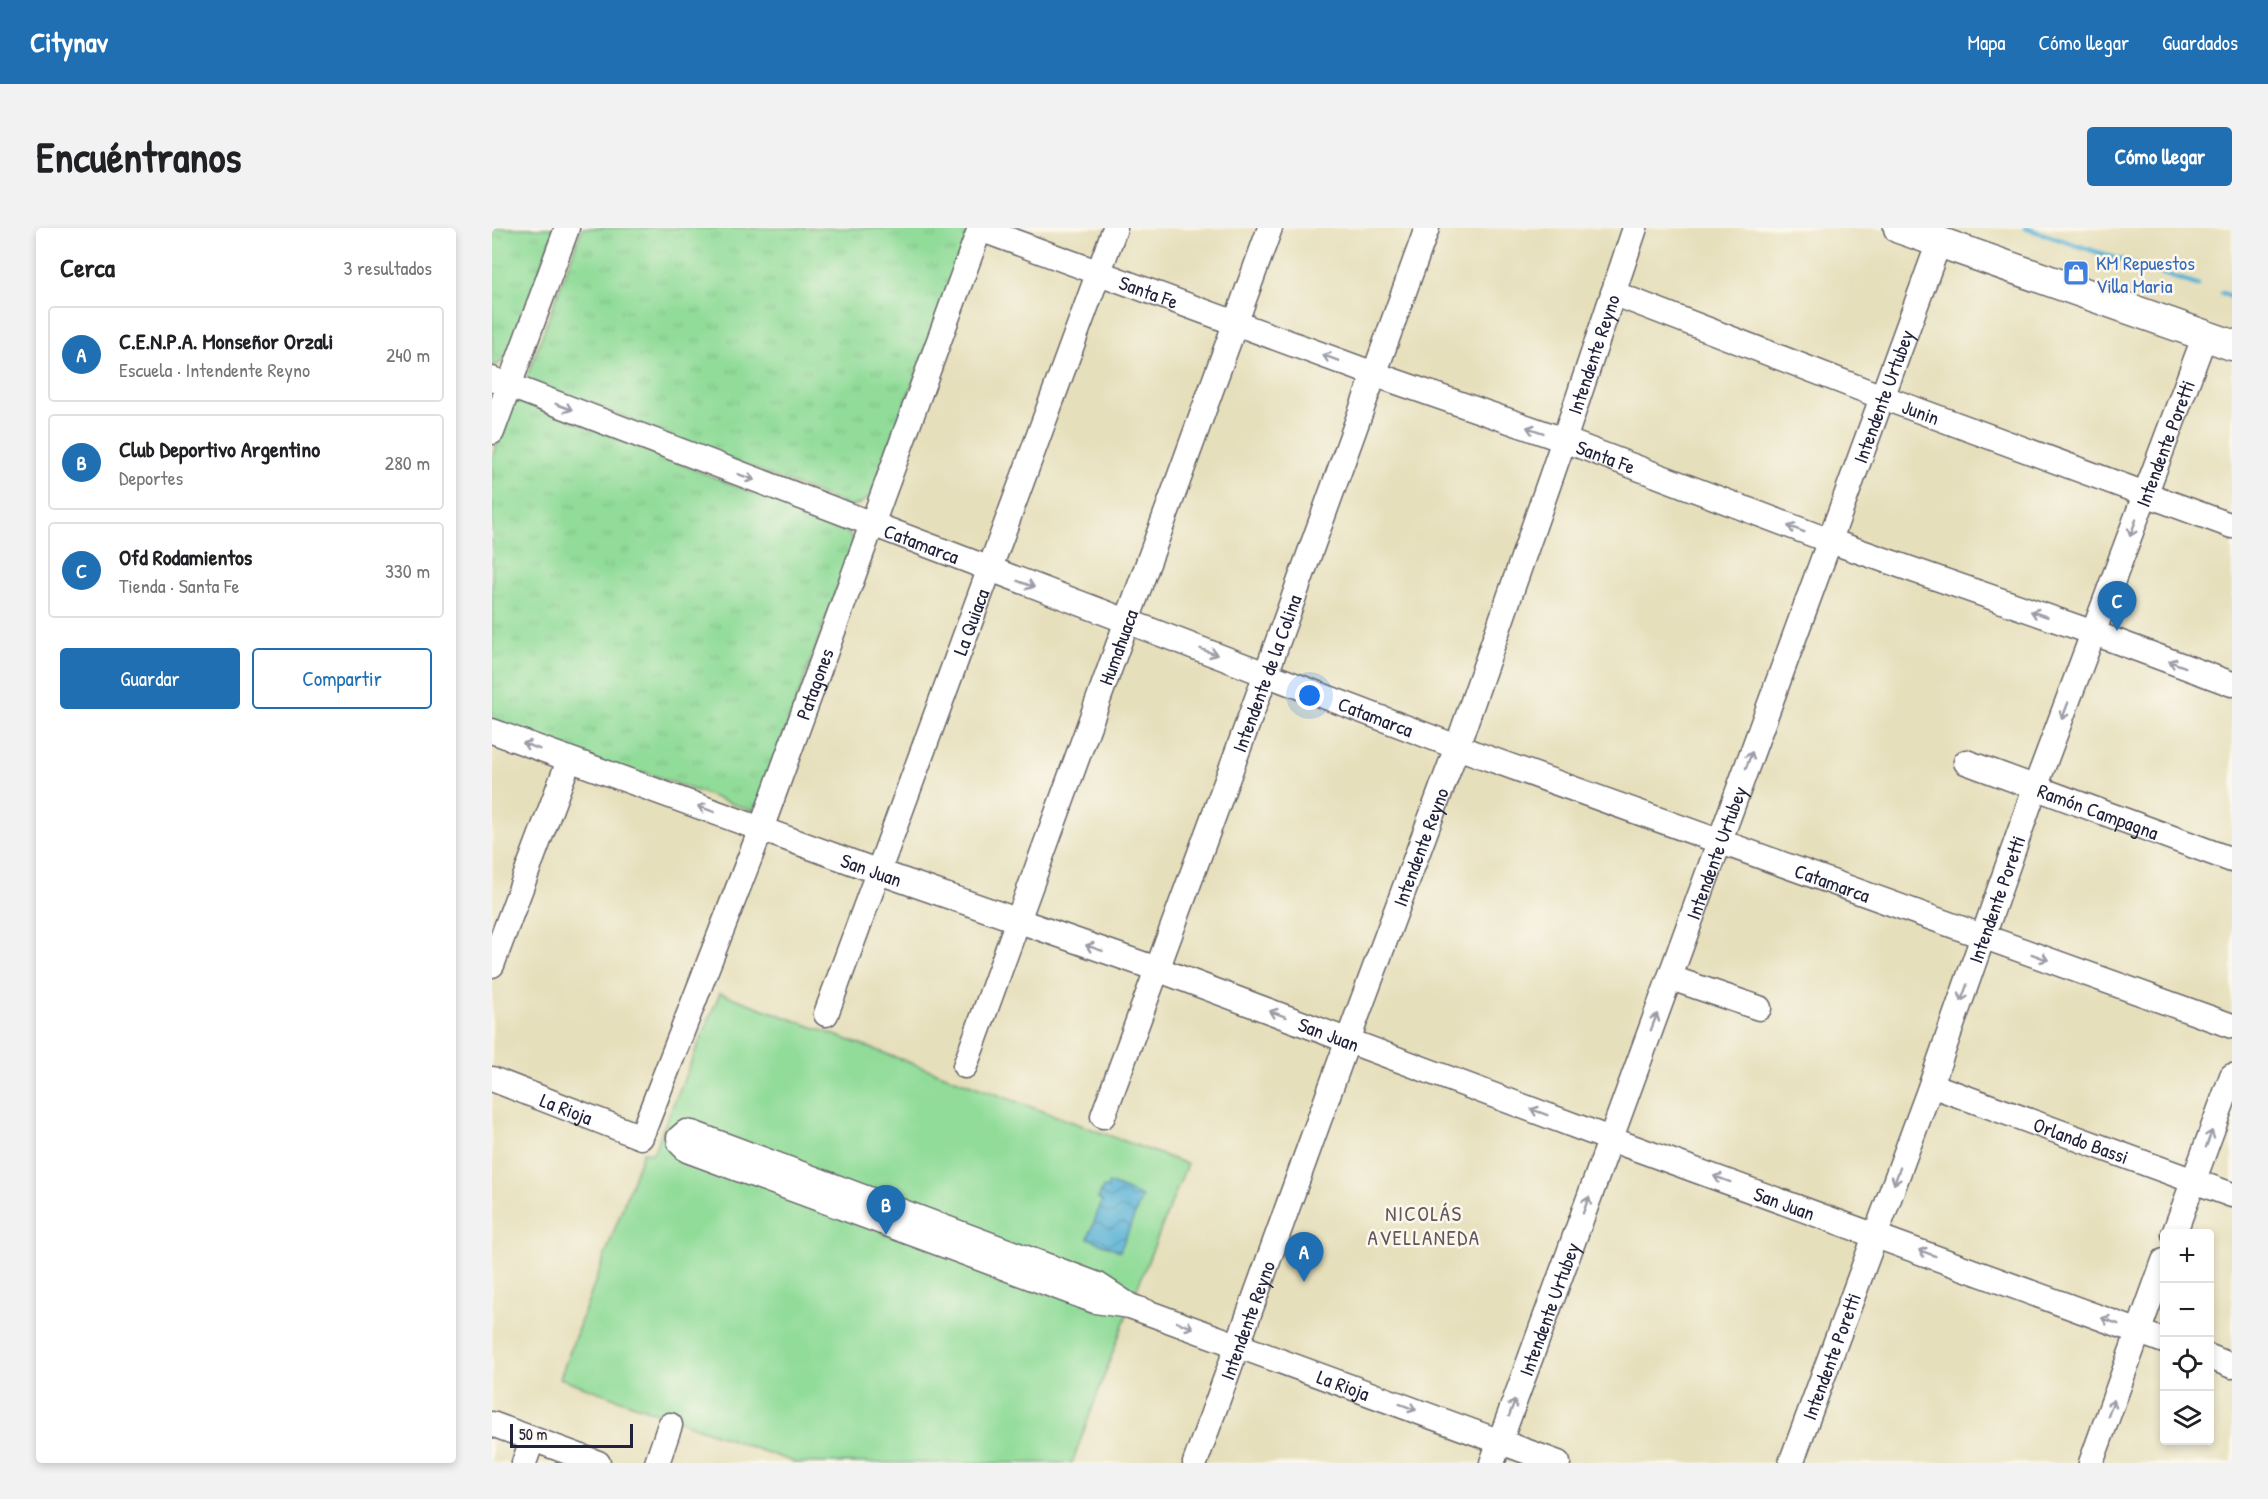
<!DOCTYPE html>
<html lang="es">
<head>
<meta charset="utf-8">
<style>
  :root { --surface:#fff; --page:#f2f2f2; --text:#202124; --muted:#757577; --line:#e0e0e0; --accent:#1f6fb2 }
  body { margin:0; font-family:"Patrick Hand",sans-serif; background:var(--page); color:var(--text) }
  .controls { position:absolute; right:18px; bottom:18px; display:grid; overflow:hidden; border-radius:6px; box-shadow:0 3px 9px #0003 }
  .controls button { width:54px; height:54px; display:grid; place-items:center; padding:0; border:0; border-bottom:2px solid var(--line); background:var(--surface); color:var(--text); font:30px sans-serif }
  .scale { position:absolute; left:18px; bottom:15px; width:123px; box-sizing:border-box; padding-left:6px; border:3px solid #22223b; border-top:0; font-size:16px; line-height:21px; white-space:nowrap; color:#22223b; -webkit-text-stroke:4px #fbf7ec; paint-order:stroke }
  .you { position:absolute; left:818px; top:468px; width:21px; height:21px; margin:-15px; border:4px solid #fff; border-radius:50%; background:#1a73e8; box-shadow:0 0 0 9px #1a73e833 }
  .badge { display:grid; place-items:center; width:39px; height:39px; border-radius:50%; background:var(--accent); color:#fff; font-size:20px; font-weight:700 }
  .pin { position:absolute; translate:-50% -50px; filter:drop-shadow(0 2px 3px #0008) }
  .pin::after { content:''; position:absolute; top:32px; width:21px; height:18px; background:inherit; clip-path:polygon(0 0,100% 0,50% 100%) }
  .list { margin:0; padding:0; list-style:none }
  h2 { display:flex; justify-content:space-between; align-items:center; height:78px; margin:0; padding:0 24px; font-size:26px }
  h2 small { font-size:20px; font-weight:400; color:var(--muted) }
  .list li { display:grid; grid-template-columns:39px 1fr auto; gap:18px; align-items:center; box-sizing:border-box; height:96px; margin:0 12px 12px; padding:0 12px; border:2px solid var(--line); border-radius:6px }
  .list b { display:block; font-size:22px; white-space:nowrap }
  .list p { margin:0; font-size:20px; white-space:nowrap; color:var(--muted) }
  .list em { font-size:20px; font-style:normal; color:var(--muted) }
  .actions { display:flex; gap:12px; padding:18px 24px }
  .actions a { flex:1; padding:14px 0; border:2px solid var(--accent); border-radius:6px; text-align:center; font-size:21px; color:var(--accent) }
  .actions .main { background:var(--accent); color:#fff }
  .icon { flex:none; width:33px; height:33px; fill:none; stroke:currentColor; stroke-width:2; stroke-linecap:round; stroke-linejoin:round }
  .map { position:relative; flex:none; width:1740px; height:1235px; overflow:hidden; border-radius:6px }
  header { display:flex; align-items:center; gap:36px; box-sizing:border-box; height:84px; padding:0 30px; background:var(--accent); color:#fff }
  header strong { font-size:28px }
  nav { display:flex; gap:33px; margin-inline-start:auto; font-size:21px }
  .intro { display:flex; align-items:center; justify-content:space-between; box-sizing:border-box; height:144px; padding:0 36px }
  h1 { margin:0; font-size:42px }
  .button { padding:15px 27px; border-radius:6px; background:var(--accent); color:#fff; font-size:21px; font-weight:700 }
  main { display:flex; gap:36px; padding:0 36px }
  aside { flex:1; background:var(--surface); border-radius:6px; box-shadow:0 3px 9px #0003 }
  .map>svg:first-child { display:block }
  .grass { fill:url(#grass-tufts); stroke:#5a7f6a; stroke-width:1.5 }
  .pitch { fill:#91dc99; stroke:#5a7f6a; stroke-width:1.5 }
  .water { fill:url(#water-waves); stroke:#3e6a88; stroke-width:1.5 }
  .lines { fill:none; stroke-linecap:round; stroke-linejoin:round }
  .stream { stroke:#59b2d6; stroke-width:5 }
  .minor-casing { stroke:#676468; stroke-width:27 }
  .major-casing { stroke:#676468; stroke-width:33 }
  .minor { stroke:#fff; stroke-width:24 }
  .major { stroke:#fff; stroke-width:30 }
  .oneway { stroke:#9c9ca7 }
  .labels { text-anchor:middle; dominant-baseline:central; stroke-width:5; stroke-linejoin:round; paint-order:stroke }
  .shop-label { font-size:20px; fill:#366cbe; stroke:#fbf7ec; text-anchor:start }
  .street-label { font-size:20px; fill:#22223b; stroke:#fbf7ec }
  .neighbourhood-label { font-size:21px; letter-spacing:1.5px; fill:#64565c; stroke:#fbf7ec }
</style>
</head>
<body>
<header>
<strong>Citynav</strong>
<nav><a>Mapa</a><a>Cómo llegar</a><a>Guardados</a></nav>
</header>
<div class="intro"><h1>Encuéntranos</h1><a class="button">Cómo llegar</a></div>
<main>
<aside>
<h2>Cerca<small>3 resultados</small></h2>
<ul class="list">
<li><span class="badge">A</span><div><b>C.E.N.P.A. Monseñor Orzali</b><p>Escuela · Intendente Reyno</p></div><em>240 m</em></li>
<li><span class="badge">B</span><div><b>Club Deportivo Argentino</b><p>Deportes</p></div><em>280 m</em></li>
<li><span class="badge">C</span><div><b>Ofd Rodamientos</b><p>Tienda · Santa Fe</p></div><em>330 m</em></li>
</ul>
<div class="actions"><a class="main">Guardar</a><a>Compartir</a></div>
</aside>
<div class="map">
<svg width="1740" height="1235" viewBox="0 0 1740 1235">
  <defs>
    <pattern id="grass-tufts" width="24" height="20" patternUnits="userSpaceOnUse" patternTransform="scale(1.5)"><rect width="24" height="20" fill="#91dc99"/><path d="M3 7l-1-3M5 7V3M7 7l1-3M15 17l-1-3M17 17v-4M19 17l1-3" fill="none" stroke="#7dbc85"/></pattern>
    <pattern id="water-waves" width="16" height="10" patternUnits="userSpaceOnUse" patternTransform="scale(1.5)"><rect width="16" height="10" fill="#59b2d6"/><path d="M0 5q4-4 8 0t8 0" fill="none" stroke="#4990af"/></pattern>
  </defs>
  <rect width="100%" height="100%" fill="#fbf7ec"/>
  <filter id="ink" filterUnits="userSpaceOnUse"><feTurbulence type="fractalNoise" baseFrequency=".0167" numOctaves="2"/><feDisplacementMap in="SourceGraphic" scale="12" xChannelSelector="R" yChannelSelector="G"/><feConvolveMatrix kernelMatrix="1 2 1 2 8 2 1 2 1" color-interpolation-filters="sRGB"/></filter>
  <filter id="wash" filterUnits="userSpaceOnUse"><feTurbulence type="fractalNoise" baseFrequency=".008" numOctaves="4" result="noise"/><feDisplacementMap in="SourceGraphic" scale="24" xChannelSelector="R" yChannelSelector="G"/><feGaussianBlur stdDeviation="1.35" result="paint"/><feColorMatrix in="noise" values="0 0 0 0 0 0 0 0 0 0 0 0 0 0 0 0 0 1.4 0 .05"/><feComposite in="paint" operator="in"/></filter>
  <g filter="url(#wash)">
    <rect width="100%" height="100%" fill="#e6dfbb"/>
    <g class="grass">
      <path d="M0,0H63L16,127C12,133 7,137 0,138Z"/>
      <path d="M90,0H478L379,267L368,276L357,278L34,151Z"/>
      <path d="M27,173H32L353,302L360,310L361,316L267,576L260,583L152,544L141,547L0,492V229L18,180L21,175Z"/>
    </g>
    <path class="pitch" d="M228,765L695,936L638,1078L580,1235H304L68,1150L151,924L161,925Z"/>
    <path class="water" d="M617,955L650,969L628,1023L596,1010L610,973L606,971L611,959L615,961Z"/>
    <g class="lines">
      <g class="stream">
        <path d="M1533,0L1650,39"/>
        <path d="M1663,43L1706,57"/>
        <path d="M1730,65L1740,69"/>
      </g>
    </g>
  </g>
  <g filter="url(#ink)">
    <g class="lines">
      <defs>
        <g id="minor">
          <path id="s1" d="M488,1L882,146L1072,212L1338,313L1602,405L1740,456"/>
          <path id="s2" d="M1121,65L1390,169L1740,298"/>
          <path id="s3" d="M0,151L965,519L1740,798"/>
          <path d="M0,204L75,0"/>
          <path id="s4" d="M0,503L387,644L665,741L1118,911L1672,1113"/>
          <path id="s5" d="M1474,534L1740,632"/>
          <path d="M0,737L77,532"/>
          <path d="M1179,750L1267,780"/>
          <path id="s6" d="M334,786L623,0"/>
          <path id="s7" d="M473,838L778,0"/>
          <path id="s8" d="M0,851L149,909L269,601L488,0"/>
          <path id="s9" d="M1439,857L1740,967"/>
          <path id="s10" d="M611,888L774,446L935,0"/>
          <path d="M1682,1006L1740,848"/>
          <path id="s11" d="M638,1078L606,1057L200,905L194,904L187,910L188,915L195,922L603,1073L638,1078L1066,1235"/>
          <path d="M1718,1129L1740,1138"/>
          <path d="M0,1196L106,1235"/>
          <path d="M32,1235L40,1212"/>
          <path d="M165,1235L178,1197"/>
          <path id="s12" d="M703,1235L856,812L965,519L1072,212L1143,0"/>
          <path id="s13" d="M1000,1235L1447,14"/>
          <path id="s14" d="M1299,1235L1439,857L1543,560L1713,107"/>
          <path d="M1599,1235L1672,1033"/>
        </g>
        <path id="major" d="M1407,0L1740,117"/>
      </defs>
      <use href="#minor" class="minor-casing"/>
      <use href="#major" class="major-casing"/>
      <use href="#minor" class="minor"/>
      <use href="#major" class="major"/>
    </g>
    <defs><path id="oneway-shaft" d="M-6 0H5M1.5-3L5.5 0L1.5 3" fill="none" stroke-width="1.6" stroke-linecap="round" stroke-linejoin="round" transform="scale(1.5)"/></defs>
    <g class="oneway">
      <use href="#oneway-shaft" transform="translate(839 130) rotate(-160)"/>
      <use href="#oneway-shaft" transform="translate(72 179) rotate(21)"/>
      <use href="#oneway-shaft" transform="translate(1043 202) rotate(-161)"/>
      <use href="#oneway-shaft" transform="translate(254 249) rotate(21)"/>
      <use href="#oneway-shaft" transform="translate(1641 300) rotate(110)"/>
      <use href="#oneway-shaft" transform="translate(1304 301) rotate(-159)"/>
      <use href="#oneway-shaft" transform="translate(534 356) rotate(21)"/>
      <use href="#oneway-shaft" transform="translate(1547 386) rotate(-161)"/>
      <use href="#oneway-shaft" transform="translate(717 424) rotate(21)"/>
      <use href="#oneway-shaft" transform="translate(1685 436) rotate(-160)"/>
      <use href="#oneway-shaft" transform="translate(1573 483) rotate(111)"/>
      <use href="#oneway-shaft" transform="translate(39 518) rotate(-159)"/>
      <use href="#oneway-shaft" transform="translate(1257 532) rotate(-70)"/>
      <use href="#oneway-shaft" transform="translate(214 581) rotate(-160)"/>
      <use href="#oneway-shaft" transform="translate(602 720) rotate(-161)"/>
      <use href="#oneway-shaft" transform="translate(1548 729) rotate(20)"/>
      <use href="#oneway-shaft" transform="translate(1472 765) rotate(110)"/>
      <use href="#oneway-shaft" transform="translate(786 786) rotate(-160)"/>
      <use href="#oneway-shaft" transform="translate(1162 794) rotate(-69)"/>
      <use href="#oneway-shaft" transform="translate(1047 884) rotate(-159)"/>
      <use href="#oneway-shaft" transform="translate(1717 911) rotate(-70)"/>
      <use href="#oneway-shaft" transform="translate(1405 948) rotate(110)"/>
      <use href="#oneway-shaft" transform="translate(1230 951) rotate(-160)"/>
      <use href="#oneway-shaft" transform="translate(1094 977) rotate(-70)"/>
      <use href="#oneway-shaft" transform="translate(1435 1025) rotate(-160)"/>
      <use href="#oneway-shaft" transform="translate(1618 1093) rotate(-160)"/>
      <use href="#oneway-shaft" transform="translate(693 1097) rotate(20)"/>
      <use href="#oneway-shaft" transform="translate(916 1179) rotate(20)"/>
      <use href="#oneway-shaft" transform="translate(1020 1180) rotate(-70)"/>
      <use href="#oneway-shaft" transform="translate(1619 1180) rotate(-70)"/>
    </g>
  </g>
  <defs>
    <symbol id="shop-square" viewBox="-11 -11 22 22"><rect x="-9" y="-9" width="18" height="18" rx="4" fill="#3f7fe0" stroke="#fbf7ec"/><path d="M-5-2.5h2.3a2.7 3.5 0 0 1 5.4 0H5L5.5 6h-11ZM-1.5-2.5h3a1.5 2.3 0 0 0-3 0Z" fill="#fff"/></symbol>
  </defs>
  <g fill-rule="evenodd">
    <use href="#shop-square" x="1569" y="30" width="30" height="30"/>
  </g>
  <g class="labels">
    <g class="shop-label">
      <text x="1604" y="34">KM Repuestos<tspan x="1604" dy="23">Villa Maria</tspan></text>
    </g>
    <g class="street-label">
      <text stroke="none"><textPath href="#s1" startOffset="180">Santa Fe</textPath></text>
      <text stroke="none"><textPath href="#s12" startOffset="1178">Intendente Reyno</textPath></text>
      <text stroke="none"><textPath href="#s13" startOffset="1136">Intendente Urtubey</textPath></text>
      <text stroke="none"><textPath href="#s2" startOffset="330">Junin</textPath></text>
      <text stroke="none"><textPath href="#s14" startOffset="1086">Intendente Poretti</textPath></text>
      <text stroke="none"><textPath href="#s1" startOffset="666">Santa Fe</textPath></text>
      <text stroke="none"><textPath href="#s3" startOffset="460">Catamarca</textPath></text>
      <text stroke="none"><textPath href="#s6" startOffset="418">La Quiaca</textPath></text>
      <text stroke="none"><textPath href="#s7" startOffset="446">Humahuaca</textPath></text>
      <text stroke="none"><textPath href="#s10" startOffset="472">Intendente de la Colina</textPath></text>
      <text stroke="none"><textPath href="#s8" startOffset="645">Patagones</textPath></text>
      <text stroke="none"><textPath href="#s3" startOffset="946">Catamarca</textPath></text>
      <text stroke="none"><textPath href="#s5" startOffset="141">Ramón Campagna</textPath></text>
      <text stroke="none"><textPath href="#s12" startOffset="656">Intendente Reyno</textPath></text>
      <text stroke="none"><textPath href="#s13" startOffset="650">Intendente Urtubey</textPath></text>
      <text stroke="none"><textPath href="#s4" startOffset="404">San Juan</textPath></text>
      <text stroke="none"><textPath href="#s3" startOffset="1432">Catamarca</textPath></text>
      <text stroke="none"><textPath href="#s14" startOffset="600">Intendente Poretti</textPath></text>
      <text stroke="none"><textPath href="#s4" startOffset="890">San Juan</textPath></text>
      <text stroke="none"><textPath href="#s8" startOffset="80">La Rioja</textPath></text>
      <text stroke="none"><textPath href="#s9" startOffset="160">Orlando Bassi</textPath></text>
      <text stroke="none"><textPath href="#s4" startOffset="1376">San Juan</textPath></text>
      <text stroke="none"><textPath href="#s13" startOffset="164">Intendente Urtubey</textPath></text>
      <text stroke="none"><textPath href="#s12" startOffset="152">Intendente Reyno</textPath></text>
      <text stroke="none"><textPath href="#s14" startOffset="114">Intendente Poretti</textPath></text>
      <text stroke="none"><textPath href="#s11" startOffset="1200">La Rioja</textPath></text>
    </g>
    <g class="neighbourhood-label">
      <text x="932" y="985">NICOLÁS<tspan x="932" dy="24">AVELLANEDA</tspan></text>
    </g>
  </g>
</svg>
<div class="controls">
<button>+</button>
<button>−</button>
<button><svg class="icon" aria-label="locate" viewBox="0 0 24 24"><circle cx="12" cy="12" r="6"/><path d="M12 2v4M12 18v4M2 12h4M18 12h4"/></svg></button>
<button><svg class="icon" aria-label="layers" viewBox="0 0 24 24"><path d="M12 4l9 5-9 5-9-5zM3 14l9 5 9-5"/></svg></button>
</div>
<div class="scale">50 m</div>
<div class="you"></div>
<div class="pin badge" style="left:812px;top:1054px">A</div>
<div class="pin badge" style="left:394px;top:1007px">B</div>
<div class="pin badge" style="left:1625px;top:403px">C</div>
</div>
</main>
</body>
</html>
